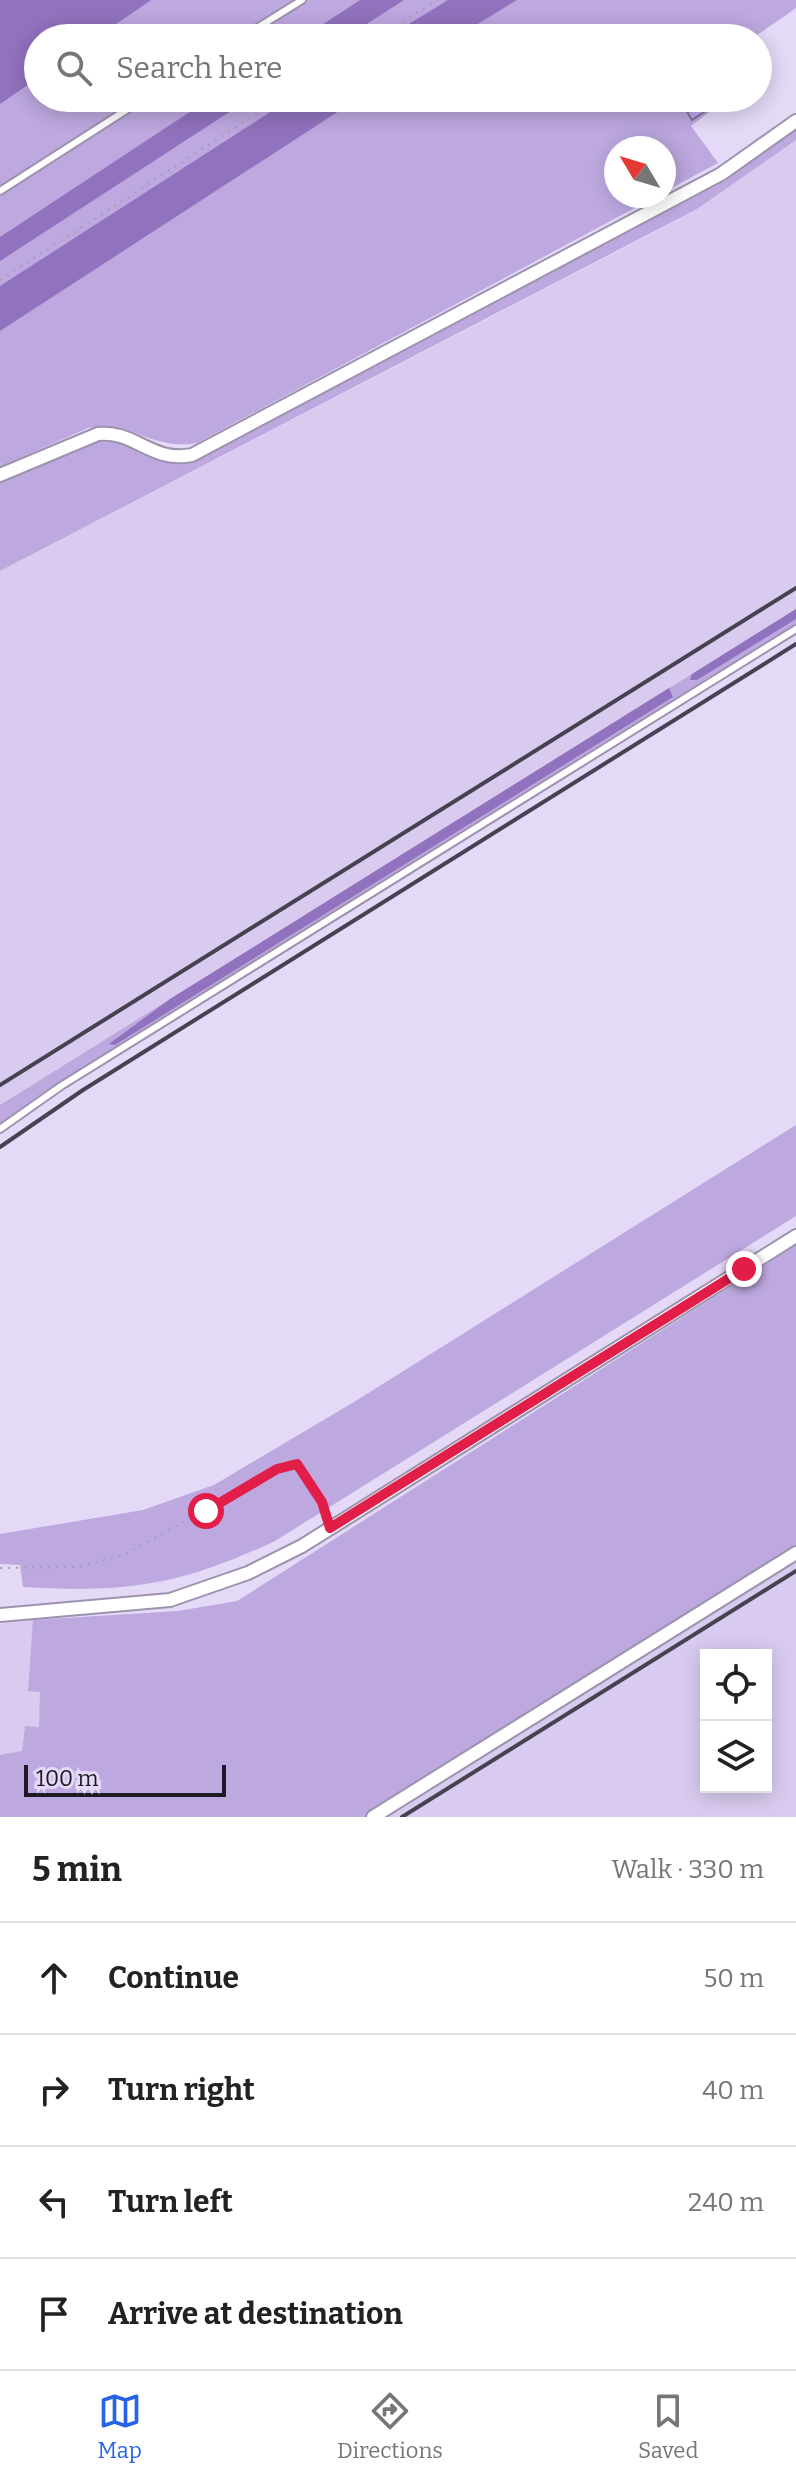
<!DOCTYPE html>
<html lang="en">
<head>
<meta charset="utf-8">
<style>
  :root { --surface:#fff; --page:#f6f6f6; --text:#222; --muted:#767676; --line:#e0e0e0; --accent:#2563eb }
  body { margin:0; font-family:Bitter,serif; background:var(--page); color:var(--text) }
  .controls { position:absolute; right:24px; bottom:24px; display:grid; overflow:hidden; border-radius:0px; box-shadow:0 4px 20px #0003 }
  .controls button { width:72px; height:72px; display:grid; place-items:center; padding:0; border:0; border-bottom:2px solid var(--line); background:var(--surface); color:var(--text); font:40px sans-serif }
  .compass { position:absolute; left:604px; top:136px; width:72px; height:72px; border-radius:50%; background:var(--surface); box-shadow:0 4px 20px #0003; rotate:308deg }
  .scale { position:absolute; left:24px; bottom:20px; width:202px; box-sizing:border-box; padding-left:8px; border:4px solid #1e1a25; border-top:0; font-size:22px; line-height:28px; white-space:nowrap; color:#1e1a25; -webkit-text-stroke:6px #e4d9f7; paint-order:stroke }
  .stop { position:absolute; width:24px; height:24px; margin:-18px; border:6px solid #e11d48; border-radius:50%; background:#fff }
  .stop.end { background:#e11d48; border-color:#fff; box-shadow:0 2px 8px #0008 }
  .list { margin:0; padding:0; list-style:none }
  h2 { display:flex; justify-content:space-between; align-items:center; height:104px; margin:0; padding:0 32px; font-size:34px }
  h2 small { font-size:26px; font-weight:400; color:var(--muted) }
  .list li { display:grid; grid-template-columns:52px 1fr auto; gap:24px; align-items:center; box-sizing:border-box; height:112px; padding:0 32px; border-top:2px solid var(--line) }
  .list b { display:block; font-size:30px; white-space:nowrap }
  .list em { font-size:26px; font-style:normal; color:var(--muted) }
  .icon { flex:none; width:44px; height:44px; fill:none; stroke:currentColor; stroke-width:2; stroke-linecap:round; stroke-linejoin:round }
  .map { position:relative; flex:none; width:796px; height:1817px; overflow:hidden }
  .search { position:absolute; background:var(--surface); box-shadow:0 4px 20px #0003; left:24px; right:24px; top:24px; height:88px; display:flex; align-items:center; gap:20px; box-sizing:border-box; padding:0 28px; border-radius:44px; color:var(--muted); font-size:30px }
  .sheet { height:552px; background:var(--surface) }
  nav { display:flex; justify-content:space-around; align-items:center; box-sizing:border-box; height:112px; border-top:2px solid var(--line); background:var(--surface); font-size:22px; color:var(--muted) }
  nav a { display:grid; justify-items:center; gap:4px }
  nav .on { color:var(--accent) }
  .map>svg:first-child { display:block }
  .built { fill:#d9cbf0; fill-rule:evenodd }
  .green { fill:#bda8df }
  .water { fill:#9172be }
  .building { fill:#c4a4f4; stroke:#7e748f; stroke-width:2 }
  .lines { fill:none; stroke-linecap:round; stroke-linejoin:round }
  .lane-casing { stroke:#9d93af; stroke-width:10 }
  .street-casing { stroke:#9d93af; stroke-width:16 }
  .path { stroke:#a79eb6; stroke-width:2; stroke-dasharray:2 6; stroke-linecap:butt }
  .lane { stroke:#fff; stroke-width:6 }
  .street { stroke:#fff; stroke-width:12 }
  .rail { stroke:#474251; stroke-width:4 }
  .route { stroke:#e11d48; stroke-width:10 }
</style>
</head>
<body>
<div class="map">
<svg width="796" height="1817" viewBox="0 0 796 1817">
  <rect width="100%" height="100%" fill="#e4d9f7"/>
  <g class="built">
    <path d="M796,140V609L0,1105V571L647,236L697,209Z"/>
    <path d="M796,1561V1817H388L428,1791ZM706,1655H766V1787H706Z"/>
    <path d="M38,1618L53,1749L0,1777V1624Z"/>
  </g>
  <g class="green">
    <path d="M0,0H796V8L753,38H38V98H707L711,111L691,126L718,163L664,192V148H616V196H657L197,443C158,451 127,421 88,428L0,467Z"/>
    <path d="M796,126V140L697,209L0,571V483C28,471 87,435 116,442C141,447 160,463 187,461L681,202L721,180Z"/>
    <path d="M796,609V624L67,1078L0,1124V1105Z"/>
    <path d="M796,1125V1216L275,1541C178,1586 128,1593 23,1587L20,1565L0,1564V1534L143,1510L214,1485L354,1402Z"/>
    <path d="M796,1245V1547L365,1817H0V1755L22,1751L25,1726L39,1727L40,1692L28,1691L33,1620L178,1611L237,1601Z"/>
  </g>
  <g class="water">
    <path d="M0,0H151L96,38H38V78L0,104Z"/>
    <path d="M360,0H404L345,38H302Z"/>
    <path d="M448,0H517L455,38H386Z"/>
    <path d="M211,98H251L0,261V237Z"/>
    <path d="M292,98H359L0,331V286Z"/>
    <path d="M796,609V619L697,680H690L692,674Z"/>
    <path d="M669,688L673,697L115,1045L109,1044L170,999Z"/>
  </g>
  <path class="building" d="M679,98H700L707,110L692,120Z"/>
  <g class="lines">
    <defs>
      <g id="lane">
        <path d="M241,38L302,0"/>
        <path d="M0,191L145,98"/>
        <path d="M0,1129L61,1086L796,629"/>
      </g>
      <g id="street">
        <path d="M0,475L98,434C135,430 151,463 192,455L721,174L796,121"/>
        <path d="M0,1615L170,1600L248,1573L302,1546L796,1236"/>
        <path d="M373,1817L796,1553"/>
      </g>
    </defs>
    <use href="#lane" class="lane-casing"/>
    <use href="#street" class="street-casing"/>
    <g class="path">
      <path d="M375,38L438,0"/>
      <path d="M0,280L281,98"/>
      <path d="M0,1568L78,1567L123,1555L289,1465L297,1464L313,1486L325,1513"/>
    </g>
    <use href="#lane" class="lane"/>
    <use href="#street" class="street"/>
    <g class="rail">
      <path d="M0,1085L796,588"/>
      <path d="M0,1147L83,1090L796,644"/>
      <path d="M402,1817L796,1571"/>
    </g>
  </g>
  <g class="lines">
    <path class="route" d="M206,1511L277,1469L297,1464L322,1502L330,1528L744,1269"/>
  </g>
</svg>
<div class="controls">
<button><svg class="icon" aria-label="locate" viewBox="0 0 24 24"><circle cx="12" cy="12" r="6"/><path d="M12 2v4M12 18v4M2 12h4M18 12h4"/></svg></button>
<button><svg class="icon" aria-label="layers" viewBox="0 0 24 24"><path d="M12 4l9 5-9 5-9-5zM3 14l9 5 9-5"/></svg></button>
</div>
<svg class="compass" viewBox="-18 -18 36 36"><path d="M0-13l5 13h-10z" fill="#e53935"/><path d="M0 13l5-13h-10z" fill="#767676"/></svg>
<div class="scale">100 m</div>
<div class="stop" style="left:206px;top:1511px"></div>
<div class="stop end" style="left:744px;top:1269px"></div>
<div class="search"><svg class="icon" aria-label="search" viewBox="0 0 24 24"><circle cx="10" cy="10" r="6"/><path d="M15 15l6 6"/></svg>Search here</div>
</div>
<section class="sheet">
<h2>5 min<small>Walk · 330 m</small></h2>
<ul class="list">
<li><svg class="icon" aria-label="ahead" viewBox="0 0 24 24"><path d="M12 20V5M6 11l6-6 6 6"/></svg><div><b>Continue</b></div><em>50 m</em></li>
<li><svg class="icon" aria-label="right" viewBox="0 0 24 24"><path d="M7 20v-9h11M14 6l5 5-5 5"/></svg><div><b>Turn right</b></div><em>40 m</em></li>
<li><svg class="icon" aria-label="left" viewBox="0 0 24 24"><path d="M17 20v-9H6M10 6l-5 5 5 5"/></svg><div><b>Turn left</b></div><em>240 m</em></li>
<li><svg class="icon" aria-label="arrive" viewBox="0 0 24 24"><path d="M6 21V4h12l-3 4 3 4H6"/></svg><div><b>Arrive at destination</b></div></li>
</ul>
</section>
<nav>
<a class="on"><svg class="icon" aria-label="map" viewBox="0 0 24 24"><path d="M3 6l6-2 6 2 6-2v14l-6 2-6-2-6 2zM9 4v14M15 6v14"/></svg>Map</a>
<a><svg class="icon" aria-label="directions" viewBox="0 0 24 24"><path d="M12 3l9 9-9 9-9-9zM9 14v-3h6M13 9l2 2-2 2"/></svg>Directions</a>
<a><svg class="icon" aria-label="saved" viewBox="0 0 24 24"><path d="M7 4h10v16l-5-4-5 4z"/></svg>Saved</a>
</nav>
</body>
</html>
